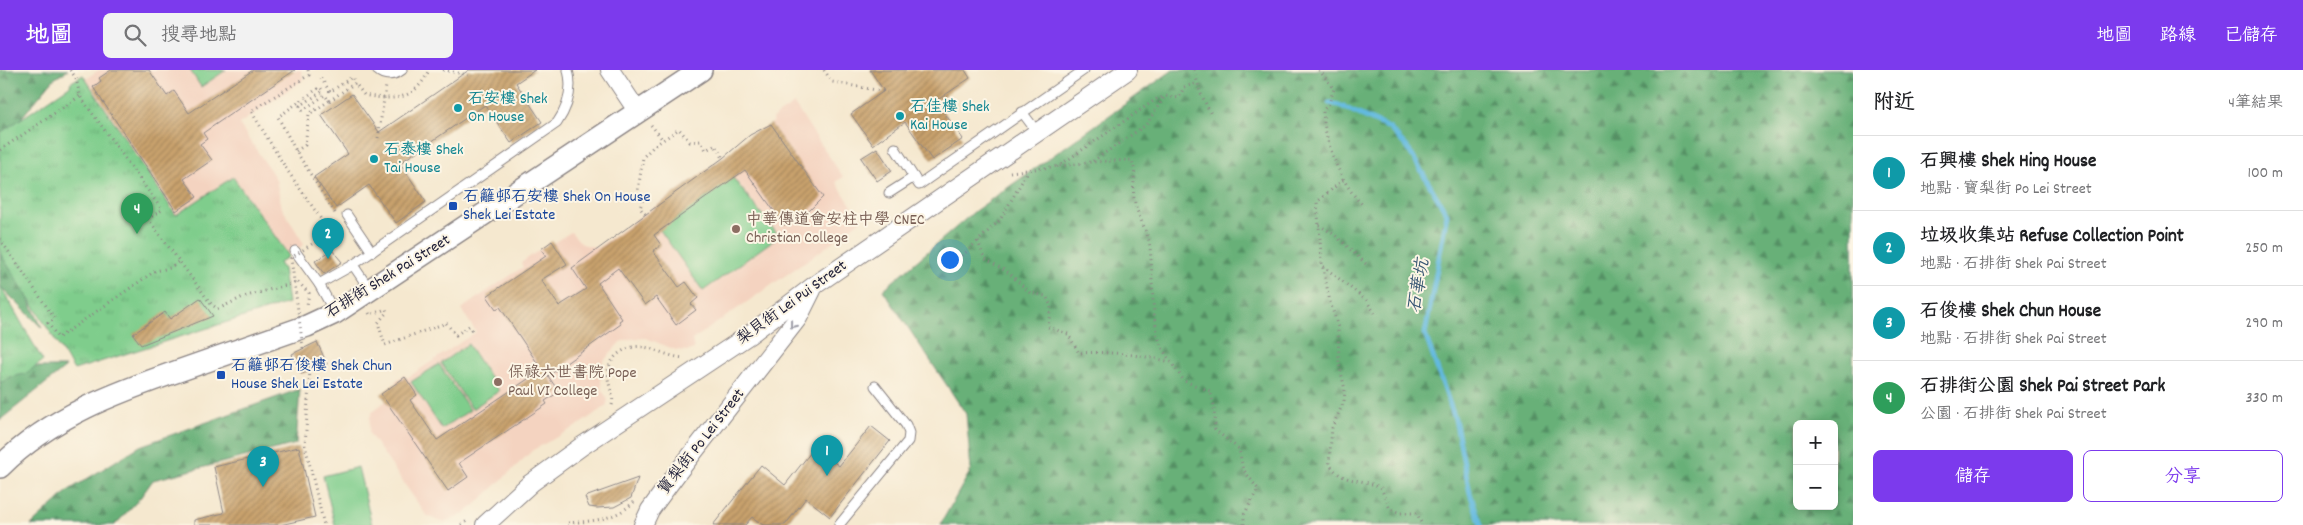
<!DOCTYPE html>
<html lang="zh-TW">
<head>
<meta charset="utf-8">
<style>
  :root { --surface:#fff; --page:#f2f2f2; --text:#202124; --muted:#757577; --line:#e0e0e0; --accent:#7c3aed }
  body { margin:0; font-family:Dekko,"LXGW WenKai TC",sans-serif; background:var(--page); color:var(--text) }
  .controls { position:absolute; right:15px; bottom:15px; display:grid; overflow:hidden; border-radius:8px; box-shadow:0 2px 8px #0003 }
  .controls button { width:45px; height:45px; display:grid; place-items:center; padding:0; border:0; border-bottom:1px solid var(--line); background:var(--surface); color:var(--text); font:25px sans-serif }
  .you { position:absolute; left:949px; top:189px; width:18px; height:18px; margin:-12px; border:4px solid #fff; border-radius:50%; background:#1a73e8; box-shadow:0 0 0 8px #1a73e833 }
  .badge { display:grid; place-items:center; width:32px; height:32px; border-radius:50%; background:var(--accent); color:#fff; font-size:16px; font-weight:700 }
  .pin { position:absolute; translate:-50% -41px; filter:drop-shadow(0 1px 2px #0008) }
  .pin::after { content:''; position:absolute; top:26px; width:18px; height:15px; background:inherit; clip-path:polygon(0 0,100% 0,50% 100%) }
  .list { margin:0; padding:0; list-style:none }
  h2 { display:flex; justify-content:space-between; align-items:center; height:65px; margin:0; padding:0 20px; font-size:21px }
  h2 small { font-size:16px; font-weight:400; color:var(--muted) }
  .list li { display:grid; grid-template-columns:32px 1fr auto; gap:15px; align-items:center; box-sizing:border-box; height:75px; padding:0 20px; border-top:1px solid var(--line) }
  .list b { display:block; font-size:19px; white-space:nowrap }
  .list p { margin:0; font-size:16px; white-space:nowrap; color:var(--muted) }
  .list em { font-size:16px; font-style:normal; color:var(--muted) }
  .actions { display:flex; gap:10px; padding:15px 20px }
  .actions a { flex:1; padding:11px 0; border:1px solid var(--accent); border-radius:8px; text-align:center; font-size:18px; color:var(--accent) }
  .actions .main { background:var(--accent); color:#fff }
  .icon { flex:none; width:28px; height:28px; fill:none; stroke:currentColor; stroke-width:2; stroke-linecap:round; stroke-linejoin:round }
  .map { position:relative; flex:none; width:1853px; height:455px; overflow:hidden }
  header { display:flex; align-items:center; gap:30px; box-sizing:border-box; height:70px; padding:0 25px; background:var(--accent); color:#fff }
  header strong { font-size:24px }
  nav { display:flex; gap:28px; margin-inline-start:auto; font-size:18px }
  .search { width:350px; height:45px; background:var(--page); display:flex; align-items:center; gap:12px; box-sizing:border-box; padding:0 18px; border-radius:8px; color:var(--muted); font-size:19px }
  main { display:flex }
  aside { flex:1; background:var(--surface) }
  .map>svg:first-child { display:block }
  .built { fill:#f4d3c0 }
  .grass { fill:#7fcd8c; stroke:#507864 }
  .forest { fill:url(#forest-firs); stroke:#44695a; fill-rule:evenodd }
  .park { fill:url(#park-tufts); stroke:#507864 }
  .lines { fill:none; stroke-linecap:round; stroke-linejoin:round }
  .stream { stroke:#62b9df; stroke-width:5 }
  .building { fill:url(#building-hatch) }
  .service-casing { stroke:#8c8585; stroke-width:11 }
  .minor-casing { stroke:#8c8585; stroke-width:20 }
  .tertiary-casing { stroke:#8c8585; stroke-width:24 }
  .path { stroke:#8c8585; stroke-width:3; stroke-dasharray:1 4; stroke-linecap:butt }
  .service { stroke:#fff; stroke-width:9 }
  .minor { stroke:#fff; stroke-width:18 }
  .tertiary { stroke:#fff; stroke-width:21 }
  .path-bridge { stroke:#8c8585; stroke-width:3; stroke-dasharray:1 4; stroke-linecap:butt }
  .oneway { stroke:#9c9ca7 }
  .culture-dot { fill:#0f9aa8; stroke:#fcf5e5; stroke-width:2 }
  .transit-dot { fill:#1a4fb4; stroke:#fcf5e5; stroke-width:2 }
  .education-dot { fill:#8d6e63; stroke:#fcf5e5; stroke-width:2 }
  .labels { text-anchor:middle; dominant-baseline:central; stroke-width:4; stroke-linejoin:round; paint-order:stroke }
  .culture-label { font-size:16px; fill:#0d838f; stroke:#fcf5e5; text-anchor:start }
  .transit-label { font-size:16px; fill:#164399; stroke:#fcf5e5; text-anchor:start }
  .education-label { font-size:16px; fill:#785e54; stroke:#fcf5e5; text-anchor:start }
  .street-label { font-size:16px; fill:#22223b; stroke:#fcf5e5 }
  .water-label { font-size:18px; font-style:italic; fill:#385774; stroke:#fcf5e5 }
</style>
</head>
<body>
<header>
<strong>地圖</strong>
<div class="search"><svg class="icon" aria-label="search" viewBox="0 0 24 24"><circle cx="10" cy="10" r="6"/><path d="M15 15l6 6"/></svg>搜尋地點</div>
<nav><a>地圖</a><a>路線</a><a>已儲存</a></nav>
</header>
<main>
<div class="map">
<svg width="1853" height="455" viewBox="0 0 1853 455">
  <defs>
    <pattern id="forest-firs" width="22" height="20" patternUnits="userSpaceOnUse" patternTransform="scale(1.25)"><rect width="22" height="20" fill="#67b078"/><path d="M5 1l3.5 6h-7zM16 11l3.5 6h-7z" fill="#548f64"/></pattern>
    <pattern id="park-tufts" width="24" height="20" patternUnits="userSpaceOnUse" patternTransform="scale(1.25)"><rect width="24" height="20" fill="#7fcd8c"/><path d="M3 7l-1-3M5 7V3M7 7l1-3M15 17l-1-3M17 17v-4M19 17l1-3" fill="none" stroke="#6db07a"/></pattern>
    <pattern id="building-hatch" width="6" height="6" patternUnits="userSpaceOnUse" patternTransform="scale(1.25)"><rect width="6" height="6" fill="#c9a26d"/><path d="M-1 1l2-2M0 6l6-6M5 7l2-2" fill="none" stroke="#a3845b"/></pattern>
  </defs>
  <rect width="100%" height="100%" fill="#fcf5e5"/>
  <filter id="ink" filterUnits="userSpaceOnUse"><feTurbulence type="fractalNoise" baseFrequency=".02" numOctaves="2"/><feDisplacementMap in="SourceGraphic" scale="10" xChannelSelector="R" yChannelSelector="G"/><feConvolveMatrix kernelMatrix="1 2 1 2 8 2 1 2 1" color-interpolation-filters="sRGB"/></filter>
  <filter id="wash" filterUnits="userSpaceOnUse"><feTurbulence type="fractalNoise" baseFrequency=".0096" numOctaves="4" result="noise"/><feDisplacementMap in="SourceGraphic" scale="20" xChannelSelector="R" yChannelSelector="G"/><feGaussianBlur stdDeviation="1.12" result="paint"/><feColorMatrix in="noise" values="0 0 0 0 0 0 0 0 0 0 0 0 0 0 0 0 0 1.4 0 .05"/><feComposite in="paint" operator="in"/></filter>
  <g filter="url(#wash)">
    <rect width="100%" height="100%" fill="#f5e8cf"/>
    <g class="built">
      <path d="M99,0H301L303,10L239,54L276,109L282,138L304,174L289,186L233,107L176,145L85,9Z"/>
      <path d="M794,34L843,107L836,112L861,150L822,180L692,270L694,279L688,281L676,280L646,268L630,269L620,272L602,293L600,305L602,320L608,330L606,336L577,356L533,380L474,436L458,447L446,452L438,451L426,445L369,363L370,347L373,341L386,331L381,324L396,313L395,311L404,305L407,308L476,262L461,239L523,197L521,193L552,171L553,173L571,162L582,174L597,178L723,88L750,65L771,54L774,51L772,49Z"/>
    </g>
    <g class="grass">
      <path d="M190,0H226L201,17Z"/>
      <path d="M733,108L779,166L703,221L660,160Z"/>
      <path d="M468,274L499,321L472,339L441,293Z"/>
      <path d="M439,294L470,340L442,359L411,312Z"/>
      <path d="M358,397L372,455H335L323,406Z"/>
    </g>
    <g class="forest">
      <path d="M0,0H68L54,9L0,73Z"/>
      <path d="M1173,0H1853V455H940L971,400L966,344L883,220L975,141ZM1797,354H1834V436H1797Z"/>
      <path d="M0,167L42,258L0,216Z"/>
      <path d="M14,297H66L0,350V306Z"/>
      <path d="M300,319L296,374L153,410L140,428L115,455H31L69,420L140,376Z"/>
    </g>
    <g class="park">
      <path d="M83,5L176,145L233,107L289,186L279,193L283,199L288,233L74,300L0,183V63L71,15L70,13Z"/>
      <path d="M0,215L43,291L25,304L11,307L0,313Z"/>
    </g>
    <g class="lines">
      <path class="stream" d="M1329,33L1339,35L1389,58L1407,77L1447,144L1425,264L1455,349L1470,423L1481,455"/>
    </g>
    <g id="blocks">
      <g class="building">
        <path d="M111,0H149L167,26L174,21L189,43L253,0H295L203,63L207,69L200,74L212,90L184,109L197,127L176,141L93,17L101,11L99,8Z"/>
        <path d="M469,0H535L516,13L542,52L511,73L485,35L400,93L426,132L396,153L369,115L336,138L314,107L348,84L321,45L352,24L379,62Z"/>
        <path d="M870,0H965L970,8L936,31L963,69L932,90L905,52L873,75L851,44L884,21Z"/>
        <path d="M771,54L823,127L806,144L784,155L745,100L654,165L661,175L653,181L679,217L686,212L698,228L691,234L696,240L676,255L656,227L645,235L618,198L598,213L622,249L619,251L621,254L548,306L559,322L545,331L547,334L459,393L468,407L448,421L381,324L405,307L417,325L410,330L437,370L528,309L525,303L538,294L500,237L496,239L487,226L546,186L541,179L552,171L567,194L541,210L559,236L586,219L572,198L723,88L750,65Z"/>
        <path d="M877,78L892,101L877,111L861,88Z"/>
        <path d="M332,180L342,192L324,204L315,191Z"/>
        <path d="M200,228L213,246L141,275L133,264L165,242L170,249Z"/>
        <path d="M317,272L327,294L301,304L292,284Z"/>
        <path d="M871,356L890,371L830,447L806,428L785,455H763L752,447L745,455H713L761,395L785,415L815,377L839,396Z"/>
        <path d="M299,377L315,447L280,455H194V450L224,443L214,397Z"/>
        <path d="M638,408L631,428L614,437L597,438L589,437L585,427Z"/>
      </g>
    </g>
  </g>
  <g filter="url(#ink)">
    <use href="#blocks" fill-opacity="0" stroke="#8c8585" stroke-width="1"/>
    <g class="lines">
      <defs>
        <g id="service">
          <path d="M377,0C385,7 394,6 402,0"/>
          <path d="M1022,42L1037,62"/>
          <path d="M895,78L919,115L1084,0"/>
          <path d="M889,123L914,107"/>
          <path d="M347,145L372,182"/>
          <path d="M295,181L319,214L353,195L557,53C568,37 573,19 568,0"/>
          <path d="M353,195L370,220"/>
          <path d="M319,214L335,243"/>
          <path d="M839,455L908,371L909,363L906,355L875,316"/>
        </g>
        <g id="minor">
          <path d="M610,0L638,42"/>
          <path d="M485,455L531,413L582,376L749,265L815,215L1128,0"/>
          <path d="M643,455L650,440L678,402L798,248L812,220"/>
        </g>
        <path id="tertiary" d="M0,397C51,346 117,322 184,299C225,285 266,270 307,256L335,243L701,0"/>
      </defs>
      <use href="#service" class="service-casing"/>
      <use href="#minor" class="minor-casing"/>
      <use href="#tertiary" class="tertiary-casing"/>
      <g class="path">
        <path d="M70,0L76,8L80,26L162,140L148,149L211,234L218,239L243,227L298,212L309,223L307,235"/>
        <path d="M308,0L309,5L251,41L287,100L330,162"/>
        <path d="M443,0L468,5"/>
        <path d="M824,0L832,12L887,22"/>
        <path d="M1194,0L1200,22L1211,44"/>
        <path d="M1319,0L1334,19L1329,33L1323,41C1324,71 1341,115 1363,135"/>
        <path d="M321,8L330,22L352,7L355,13"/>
        <path d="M651,55L663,70"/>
        <path d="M378,68L386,16"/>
        <path d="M0,80L80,26"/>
        <path d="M296,81L305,75L309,44L329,31"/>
        <path d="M1093,91L1146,55L1165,26L1179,28L1184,17L1197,13"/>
        <path d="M1057,97L1158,28L1164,27"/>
        <path d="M1010,102L1092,92L1132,90C1137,104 1132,114 1134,128C1136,143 1145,156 1149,171C1155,205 1147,266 1171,291"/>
        <path d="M1343,110L1317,132L1322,193L1330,232L1338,257L1339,293L1345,320L1344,331L1332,358L1329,394C1345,416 1360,406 1381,418L1390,439L1400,443H1417L1422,455"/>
        <path d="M335,143L296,81L278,47L320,17L323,21L300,36L303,40L325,25L329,31L355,13L364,25C393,31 415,31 429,0"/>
        <path d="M645,144L640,138L644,126L637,127L643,87L654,76L679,59L690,72L701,71L706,80L715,75L723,88"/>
        <path d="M1319,155L1335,165L1366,194"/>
        <path d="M0,169L55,249L48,253L58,268L155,201L170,198L179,191"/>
        <path d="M978,171L984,188L1009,203L1030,223L1046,226L1051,236L1048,257L1068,264L1079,283C1110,281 1141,285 1171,292L1184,311L1210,321L1214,335L1215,360L1239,379L1243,399L1258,419L1244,445V455"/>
        <path d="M962,186L1000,150L1028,101"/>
        <path d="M1323,196L1366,230L1375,243"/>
        <path d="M369,243L370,245L386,239L387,242L378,253L385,275L446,253L456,265L469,256L474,263"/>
        <path d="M310,300L305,375L324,455"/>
        <path d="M612,335C615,324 606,313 608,301C609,295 613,288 618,284C642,266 658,286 684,288"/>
        <path d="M568,453C593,451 615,450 634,432"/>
        <path d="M461,455L469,450"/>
      </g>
      <use href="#service" class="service"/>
      <use href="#minor" class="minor"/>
      <use href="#tertiary" class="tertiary"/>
      <path class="path-bridge" d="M303,278L291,188L330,162"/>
    </g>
    <defs><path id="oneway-chevron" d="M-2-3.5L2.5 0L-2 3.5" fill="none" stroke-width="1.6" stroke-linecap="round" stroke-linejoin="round" transform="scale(1.25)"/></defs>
    <use class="oneway" href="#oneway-chevron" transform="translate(793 255) rotate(128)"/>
  </g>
  <g class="culture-dot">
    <circle cx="458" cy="38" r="5"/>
    <circle cx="900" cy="46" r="5"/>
    <circle cx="374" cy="89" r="5"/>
  </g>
  <g class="transit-dot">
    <rect x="448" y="131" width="10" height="10" rx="2.5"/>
    <rect x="216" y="300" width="10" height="10" rx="2.5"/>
  </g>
  <g class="education-dot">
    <circle cx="736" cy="159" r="5"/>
    <circle cx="498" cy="312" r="5"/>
  </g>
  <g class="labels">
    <g class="culture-label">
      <text x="468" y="29">石安樓 Shek<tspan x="468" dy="18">On House</tspan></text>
      <text x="910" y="37">石佳樓 Shek<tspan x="910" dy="18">Kai House</tspan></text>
      <text x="384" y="80">石泰樓 Shek<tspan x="384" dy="18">Tai House</tspan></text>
    </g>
    <g class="transit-label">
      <text x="463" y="127">石籬邨石安樓 Shek On House<tspan x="463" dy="18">Shek Lei Estate</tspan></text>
      <text x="231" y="296">石籬邨石俊樓 Shek Chun<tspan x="231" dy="18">House Shek Lei Estate</tspan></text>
    </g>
    <g class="education-label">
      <text x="746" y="150">中華傳道會安柱中學 CNEC<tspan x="746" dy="18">Christian College</tspan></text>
      <text x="508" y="303">保祿六世書院 Pope<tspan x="508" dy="18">Paul VI College</tspan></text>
    </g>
    <g class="street-label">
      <text transform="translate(388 207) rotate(-32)">石排街 Shek Pai Street</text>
      <text transform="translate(792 233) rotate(-36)">梨貝街 Lei Pui Street</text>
      <text transform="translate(702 372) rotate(-52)">寶梨街 Po Lei Street</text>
    </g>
    <g class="water-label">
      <text transform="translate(1420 216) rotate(-80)">石華坑</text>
    </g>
  </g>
</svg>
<div class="controls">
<button>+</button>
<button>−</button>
</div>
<div class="you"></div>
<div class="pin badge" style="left:827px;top:406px;background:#0f9aa8">1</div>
<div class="pin badge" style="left:328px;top:189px;background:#0f9aa8">2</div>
<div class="pin badge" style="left:263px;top:417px;background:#0f9aa8">3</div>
<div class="pin badge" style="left:137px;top:164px;background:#2e9e5b">4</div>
</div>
<aside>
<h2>附近<small>4筆結果</small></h2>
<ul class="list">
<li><span class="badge" style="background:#0f9aa8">1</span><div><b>石興樓 Shek Hing House</b><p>地點 · 寶梨街 Po Lei Street</p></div><em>100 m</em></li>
<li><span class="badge" style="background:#0f9aa8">2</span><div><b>垃圾收集站 Refuse Collection Point</b><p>地點 · 石排街 Shek Pai Street</p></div><em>250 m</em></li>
<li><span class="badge" style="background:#0f9aa8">3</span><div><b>石俊樓 Shek Chun House</b><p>地點 · 石排街 Shek Pai Street</p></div><em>290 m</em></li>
<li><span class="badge" style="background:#2e9e5b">4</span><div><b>石排街公園 Shek Pai Street Park</b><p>公園 · 石排街 Shek Pai Street</p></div><em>330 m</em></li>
</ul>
<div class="actions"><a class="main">儲存</a><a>分享</a></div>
</aside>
</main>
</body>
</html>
